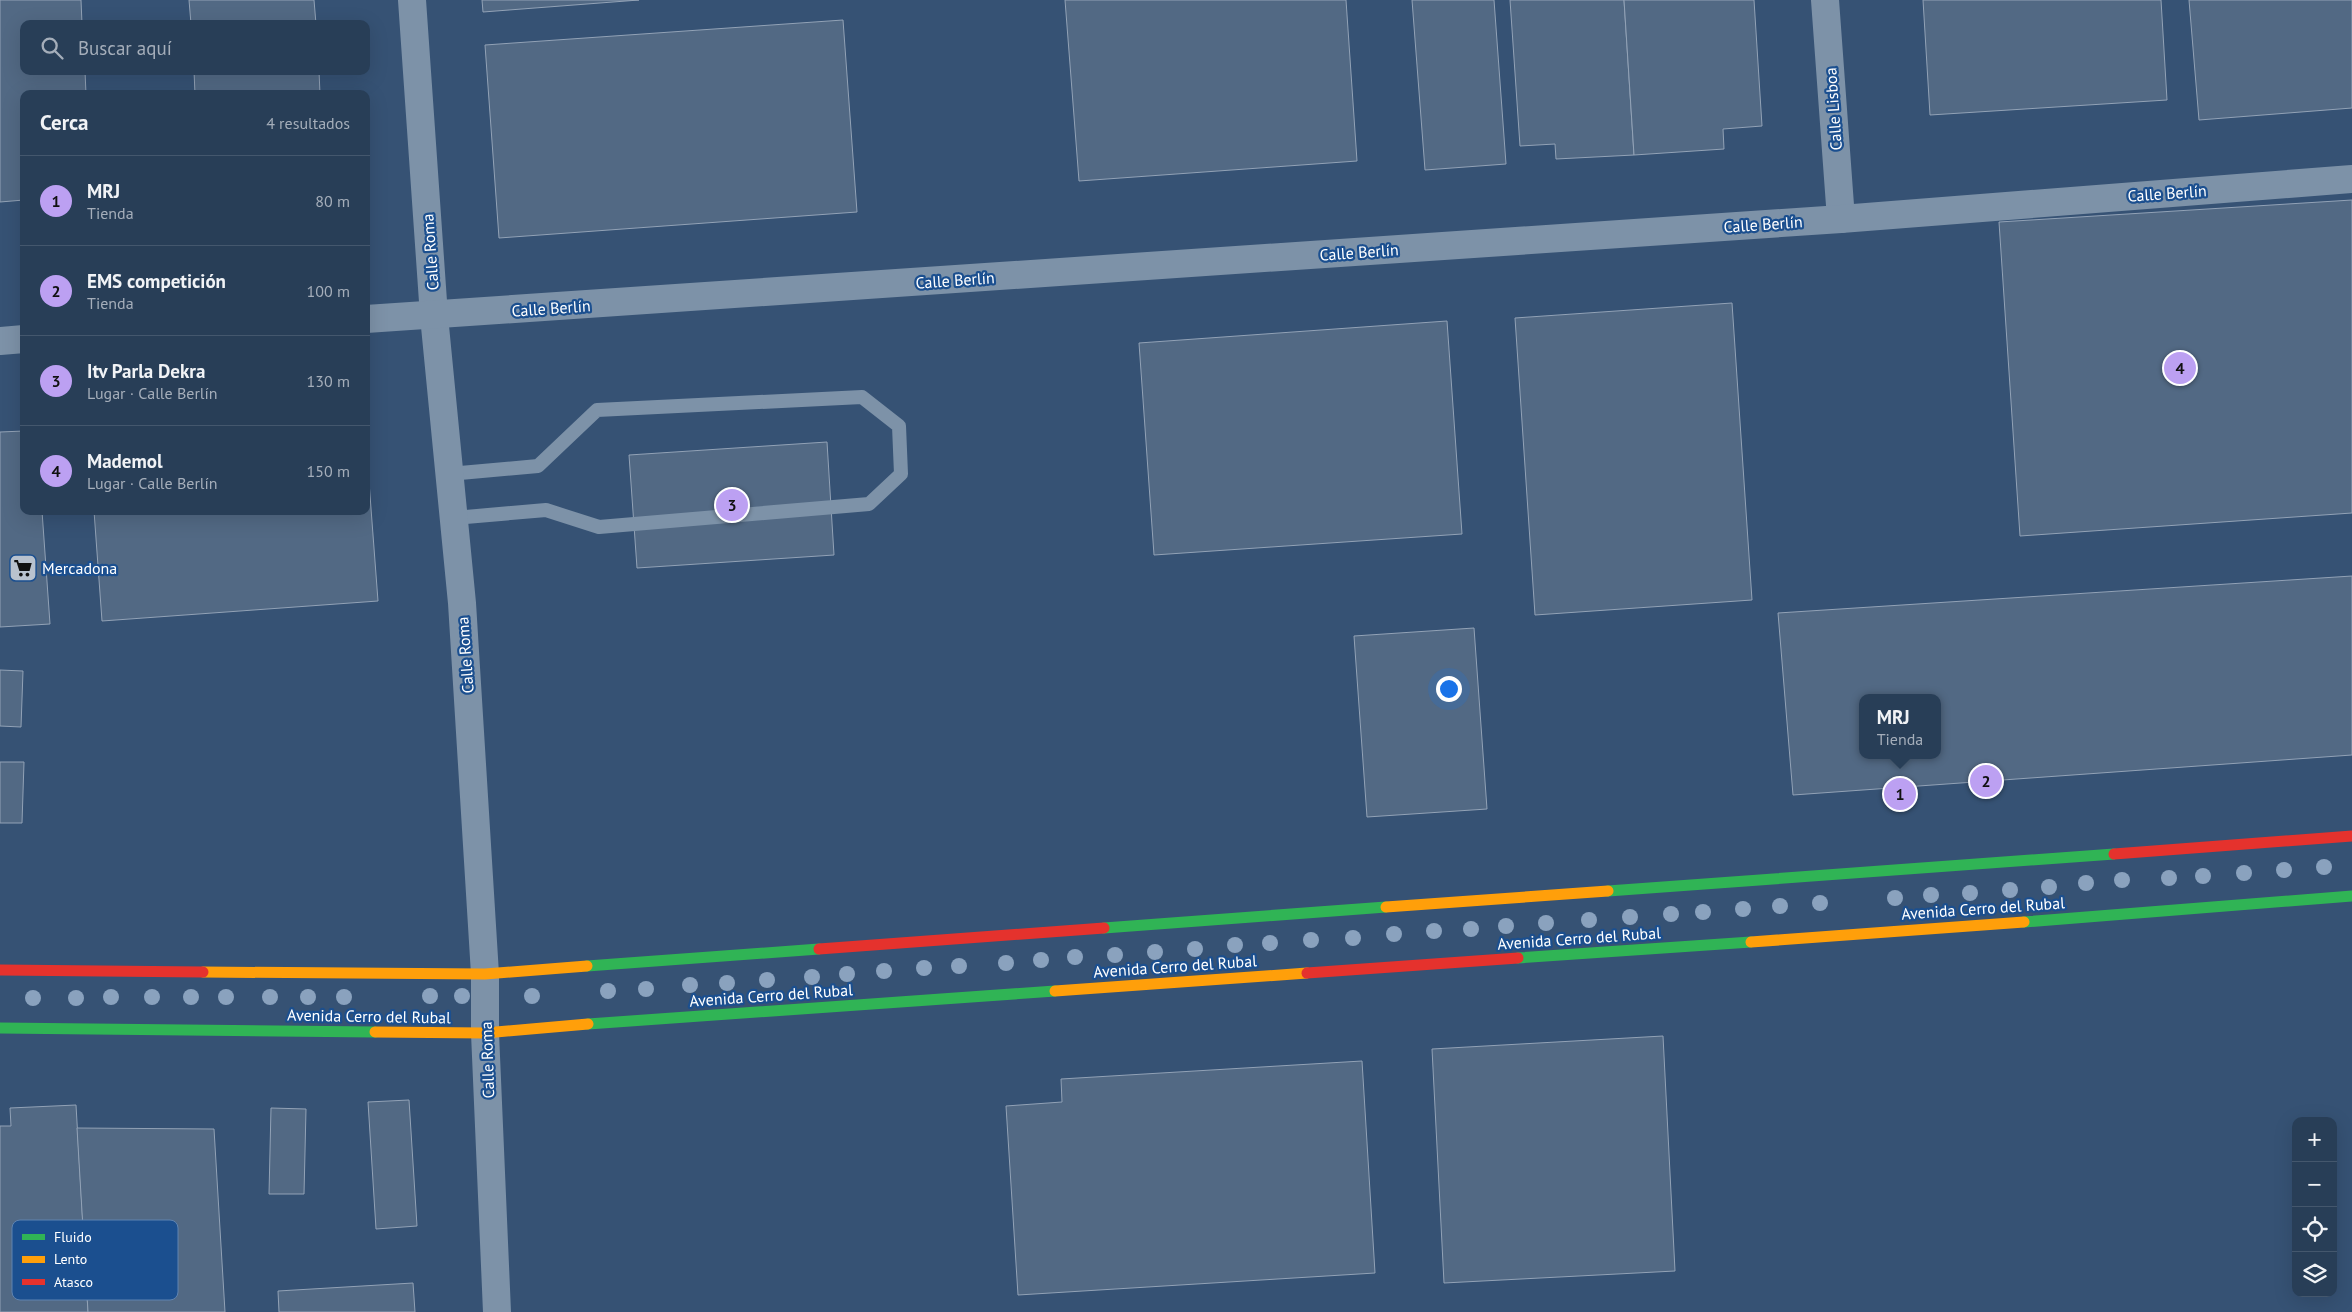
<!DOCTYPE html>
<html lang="es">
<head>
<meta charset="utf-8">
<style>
  :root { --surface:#283e57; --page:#344961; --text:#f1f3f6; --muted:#a5aeba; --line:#44576d; --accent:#bca0f2 }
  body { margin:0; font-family:"PT Sans",sans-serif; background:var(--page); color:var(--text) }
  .controls { position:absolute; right:15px; bottom:15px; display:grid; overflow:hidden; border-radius:10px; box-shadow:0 5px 20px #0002 }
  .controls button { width:45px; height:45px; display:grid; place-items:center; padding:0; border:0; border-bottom:1px solid var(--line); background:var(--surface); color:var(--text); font:25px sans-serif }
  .you { position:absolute; left:1448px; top:688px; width:18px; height:18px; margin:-12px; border:4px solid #fff; border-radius:50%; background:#1a73e8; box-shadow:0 0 0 8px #1a73e833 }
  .badge { display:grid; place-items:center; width:32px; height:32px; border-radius:50%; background:var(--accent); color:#111; font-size:16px; font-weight:700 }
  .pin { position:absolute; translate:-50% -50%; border:2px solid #fff; box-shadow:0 1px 5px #0006 }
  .popup { position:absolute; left:1859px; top:694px; width:82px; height:65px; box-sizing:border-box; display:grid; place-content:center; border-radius:10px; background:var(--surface); filter:drop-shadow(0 1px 4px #0005); font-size:16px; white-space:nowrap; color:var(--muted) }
  .popup b { font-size:19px; color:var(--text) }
  .popup::after { content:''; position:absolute; left:50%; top:100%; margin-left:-10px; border:10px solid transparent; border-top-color:var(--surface) }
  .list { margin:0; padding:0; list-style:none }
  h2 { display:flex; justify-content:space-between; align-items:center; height:65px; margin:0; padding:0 20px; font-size:21px }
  h2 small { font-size:16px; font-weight:400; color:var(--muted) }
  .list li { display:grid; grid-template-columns:32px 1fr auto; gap:15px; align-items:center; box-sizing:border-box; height:90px; padding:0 20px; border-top:1px solid var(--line) }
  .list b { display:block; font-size:19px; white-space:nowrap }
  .list p { margin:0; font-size:16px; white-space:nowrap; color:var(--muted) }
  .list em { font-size:16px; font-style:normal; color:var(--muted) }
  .icon { flex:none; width:28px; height:28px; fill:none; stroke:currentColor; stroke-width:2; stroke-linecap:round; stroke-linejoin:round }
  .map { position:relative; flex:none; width:2352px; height:1312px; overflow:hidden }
  .search { position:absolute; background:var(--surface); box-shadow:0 5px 20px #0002; left:20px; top:20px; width:350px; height:55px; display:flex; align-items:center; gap:12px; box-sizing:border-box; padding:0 18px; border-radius:10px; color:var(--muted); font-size:19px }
  .panel { position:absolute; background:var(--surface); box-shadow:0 5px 20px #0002; left:20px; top:90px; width:350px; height:425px; border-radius:10px }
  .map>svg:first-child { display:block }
  .building { fill:#526984; stroke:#92a2b6; fill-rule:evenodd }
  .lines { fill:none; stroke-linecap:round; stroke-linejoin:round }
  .lane { stroke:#7d92a8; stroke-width:14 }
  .street { stroke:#7d92a8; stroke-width:28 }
  .fast { stroke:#30b455; stroke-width:11 }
  .slow { stroke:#ff9f0a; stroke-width:11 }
  .jam { stroke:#e5322d; stroke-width:11 }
  .tree { fill:#8aa2be }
  .labels { text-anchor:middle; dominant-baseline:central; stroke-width:4.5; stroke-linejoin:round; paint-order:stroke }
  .street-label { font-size:16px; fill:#fff; stroke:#1b4f8f }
  .poi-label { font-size:16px; fill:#fff; stroke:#1b4f8f; text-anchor:start }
  .key { fill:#1b4f8f; stroke:#5f84b1; stroke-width:1 }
  .key-label { font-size:14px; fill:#fff }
</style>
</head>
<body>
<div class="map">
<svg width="2352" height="1312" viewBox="0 0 2352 1312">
  <rect width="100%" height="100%" fill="#365274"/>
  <g class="building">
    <path d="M0,0H81L82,24H24V71H85L86,94H24V200L0,202Z"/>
    <path d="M189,0H314L316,24H191Z"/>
    <path d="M482,0H639L483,12Z"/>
    <path d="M1065,0H1346L1357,161L1079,181Z"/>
    <path d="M1412,0H1494L1506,164L1425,170Z"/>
    <path d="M1510,0H1624L1634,155L1556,159L1555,144L1520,146Z"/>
    <path d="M1624,0H1754L1762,126L1723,129L1724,149L1634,155Z"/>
    <path d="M1923,0H2161L2167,100L1930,115Z"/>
    <path d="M2189,0H2352V108L2199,120Z"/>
    <path d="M843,20L857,212L499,238L485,45Z"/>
    <path d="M194,71H319L320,94H195Z"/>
    <path d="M2352,200V513L2020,536L1999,222Z"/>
    <path d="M1732,303L1752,600L1535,615L1515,318Z"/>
    <path d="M1447,321L1462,534L1154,555L1139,343Z"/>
    <path d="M24,431V511H42L50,624L0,627V432Z"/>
    <path d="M366,442L378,601L102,621L94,511H366Z"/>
    <path d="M827,442L834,555L637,568L629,455Z"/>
    <path d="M2352,576V755L1793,795L1778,613ZM1862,698H1938V755H1862Z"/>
    <path d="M1474,628L1487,809L1367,817L1354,636Z"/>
    <path d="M0,670L23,671L21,727L0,726Z"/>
    <path d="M0,762H24L22,823H0Z"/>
    <path d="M1663,1036L1675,1271L1444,1283L1432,1049Z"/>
    <path d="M1362,1061L1375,1273L1018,1295L1006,1106L1062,1102L1061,1079Z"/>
    <path d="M409,1100L417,1226L376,1229L368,1102Z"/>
    <path d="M76,1105L88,1312H0V1126H11L10,1108Z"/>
    <path d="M271,1108L306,1109L304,1194H269Z"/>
    <path d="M77,1128L214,1129L225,1312H88Z"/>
    <path d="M413,1283L415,1312H279L278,1291Z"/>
  </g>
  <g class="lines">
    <path class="lane" d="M449,474L538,466L597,410L862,397L899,426L901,474L869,504L599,527L546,510L454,518"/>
    <g class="street">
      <path d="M412,0L434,316L462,603L485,974V1033L497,1312"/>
      <path d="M1825,0L1841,219"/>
      <path d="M366,319L1841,219L2352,179"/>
      <path d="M0,341L24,339"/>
    </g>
    <g class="fast">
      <path d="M1608,891L2114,854"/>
      <path d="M2024,922L2352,896"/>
      <path d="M1104,928L1386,907"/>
      <path d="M1518,958L1751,942"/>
      <path d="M587,966L819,949"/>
      <path d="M588,1024L1055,991"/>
      <path d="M0,1028L375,1032"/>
    </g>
    <g class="slow">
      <path d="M1386,907L1608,891"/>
      <path d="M1751,942L2024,922"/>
      <path d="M203,972L485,974L587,966"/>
      <path d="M1055,991L1307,973"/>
      <path d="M375,1032L485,1033L588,1024"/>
    </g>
    <g class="jam">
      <path d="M2114,854L2352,836"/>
      <path d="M819,949L1104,928"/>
      <path d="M0,970L203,972"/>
      <path d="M1307,973L1518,958"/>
    </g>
  </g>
  <g class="tree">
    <circle cx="2324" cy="867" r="8"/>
    <circle cx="2284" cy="870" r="8"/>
    <circle cx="2244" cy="873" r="8"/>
    <circle cx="2203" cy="876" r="8"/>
    <circle cx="2169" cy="878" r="8"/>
    <circle cx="2122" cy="880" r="8"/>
    <circle cx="2086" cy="883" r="8"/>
    <circle cx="2049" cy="887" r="8"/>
    <circle cx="2010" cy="890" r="8"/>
    <circle cx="1970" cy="893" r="8"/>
    <circle cx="1931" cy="895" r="8"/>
    <circle cx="1895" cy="898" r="8"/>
    <circle cx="1820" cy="903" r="8"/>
    <circle cx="1780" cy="906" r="8"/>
    <circle cx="1743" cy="909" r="8"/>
    <circle cx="1703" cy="912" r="8"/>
    <circle cx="1671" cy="914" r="8"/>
    <circle cx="1630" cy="917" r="8"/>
    <circle cx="1589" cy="920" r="8"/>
    <circle cx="1546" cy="923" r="8"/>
    <circle cx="1506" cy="926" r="8"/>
    <circle cx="1471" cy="929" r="8"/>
    <circle cx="1434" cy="931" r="8"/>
    <circle cx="1394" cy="934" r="8"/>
    <circle cx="1353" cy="938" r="8"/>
    <circle cx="1311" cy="940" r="8"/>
    <circle cx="1270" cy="943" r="8"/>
    <circle cx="1235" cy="945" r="8"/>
    <circle cx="1195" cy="949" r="8"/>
    <circle cx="1155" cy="952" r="8"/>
    <circle cx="1115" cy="955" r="8"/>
    <circle cx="1075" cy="957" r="8"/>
    <circle cx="1041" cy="960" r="8"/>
    <circle cx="1006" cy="963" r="8"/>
    <circle cx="959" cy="966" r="8"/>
    <circle cx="924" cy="968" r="8"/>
    <circle cx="884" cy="971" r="8"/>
    <circle cx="847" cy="974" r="8"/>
    <circle cx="812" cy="977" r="8"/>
    <circle cx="767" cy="980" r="8"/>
    <circle cx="727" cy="983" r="8"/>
    <circle cx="690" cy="985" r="8"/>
    <circle cx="646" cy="989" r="8"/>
    <circle cx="608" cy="991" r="8"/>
    <circle cx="430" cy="996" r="8"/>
    <circle cx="462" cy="996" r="8"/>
    <circle cx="532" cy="996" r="8"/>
    <circle cx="111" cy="997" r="8"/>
    <circle cx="152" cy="997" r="8"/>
    <circle cx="191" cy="997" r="8"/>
    <circle cx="226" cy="997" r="8"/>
    <circle cx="270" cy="997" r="8"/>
    <circle cx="308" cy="997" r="8"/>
    <circle cx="344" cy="997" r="8"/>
    <circle cx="33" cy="998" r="8"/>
    <circle cx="76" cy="998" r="8"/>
  </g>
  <defs>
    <symbol id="supermarket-square" viewBox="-11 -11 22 22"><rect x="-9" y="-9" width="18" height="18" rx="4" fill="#b9c2ce" stroke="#1b4f8f"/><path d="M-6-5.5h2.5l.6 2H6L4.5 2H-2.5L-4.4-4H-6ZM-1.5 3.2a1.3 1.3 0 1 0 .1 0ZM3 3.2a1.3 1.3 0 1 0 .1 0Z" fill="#111"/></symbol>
  </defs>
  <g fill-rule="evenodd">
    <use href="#supermarket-square" x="7" y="552" width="32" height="32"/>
  </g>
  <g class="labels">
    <g class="street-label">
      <text transform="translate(1833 109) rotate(-94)">Calle Lisboa</text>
      <text transform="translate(2167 193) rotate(-4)">Calle Berlín</text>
      <text transform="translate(1763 224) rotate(-4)">Calle Berlín</text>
      <text transform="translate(430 252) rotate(-94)">Calle Roma</text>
      <text transform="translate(1359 252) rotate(-4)">Calle Berlín</text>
      <text transform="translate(955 280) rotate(-4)">Calle Berlín</text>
      <text transform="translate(551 308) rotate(-4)">Calle Berlín</text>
      <text transform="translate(465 655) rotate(-94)">Calle Roma</text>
      <text transform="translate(1983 908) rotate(-4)">Avenida Cerro del Rubal</text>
      <text transform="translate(1579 938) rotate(-4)">Avenida Cerro del Rubal</text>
      <text transform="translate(1175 966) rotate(-4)">Avenida Cerro del Rubal</text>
      <text transform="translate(771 995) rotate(-4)">Avenida Cerro del Rubal</text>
      <text transform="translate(369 1016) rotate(1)">Avenida Cerro del Rubal</text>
      <text transform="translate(487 1060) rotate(-92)">Calle Roma</text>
    </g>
    <g class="poi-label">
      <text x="42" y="568">Mercadona</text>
    </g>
  </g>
  <rect x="12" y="1220" width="166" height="80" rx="8" class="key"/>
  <rect x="22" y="1234" width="23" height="6" fill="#30b455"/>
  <rect x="22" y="1256" width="23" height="7" fill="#ff9f0a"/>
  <rect x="22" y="1279" width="23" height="6" fill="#e5322d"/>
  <g class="key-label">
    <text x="54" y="1242">Fluido</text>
    <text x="54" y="1264">Lento</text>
    <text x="54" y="1287">Atasco</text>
  </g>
</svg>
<div class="controls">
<button>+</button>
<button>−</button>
<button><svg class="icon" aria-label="locate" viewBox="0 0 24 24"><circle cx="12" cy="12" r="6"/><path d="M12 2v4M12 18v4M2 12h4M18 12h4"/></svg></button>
<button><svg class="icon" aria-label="layers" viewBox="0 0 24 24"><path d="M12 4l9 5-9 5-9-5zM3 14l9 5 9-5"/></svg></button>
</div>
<div class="you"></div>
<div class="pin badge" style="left:1900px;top:794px">1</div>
<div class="popup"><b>MRJ</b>Tienda</div>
<div class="pin badge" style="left:1986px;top:781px">2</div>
<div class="pin badge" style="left:732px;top:505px">3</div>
<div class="pin badge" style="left:2180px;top:368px">4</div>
<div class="search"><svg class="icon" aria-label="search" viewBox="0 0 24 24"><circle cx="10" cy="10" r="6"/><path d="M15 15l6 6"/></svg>Buscar aquí</div>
<section class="panel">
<h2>Cerca<small>4 resultados</small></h2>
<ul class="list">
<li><span class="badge">1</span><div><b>MRJ</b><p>Tienda</p></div><em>80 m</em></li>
<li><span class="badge">2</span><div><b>EMS competición</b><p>Tienda</p></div><em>100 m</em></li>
<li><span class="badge">3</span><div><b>Itv Parla Dekra</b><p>Lugar · Calle Berlín</p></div><em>130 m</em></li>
<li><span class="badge">4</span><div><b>Mademol</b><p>Lugar · Calle Berlín</p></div><em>150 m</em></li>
</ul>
</section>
</div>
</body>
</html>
